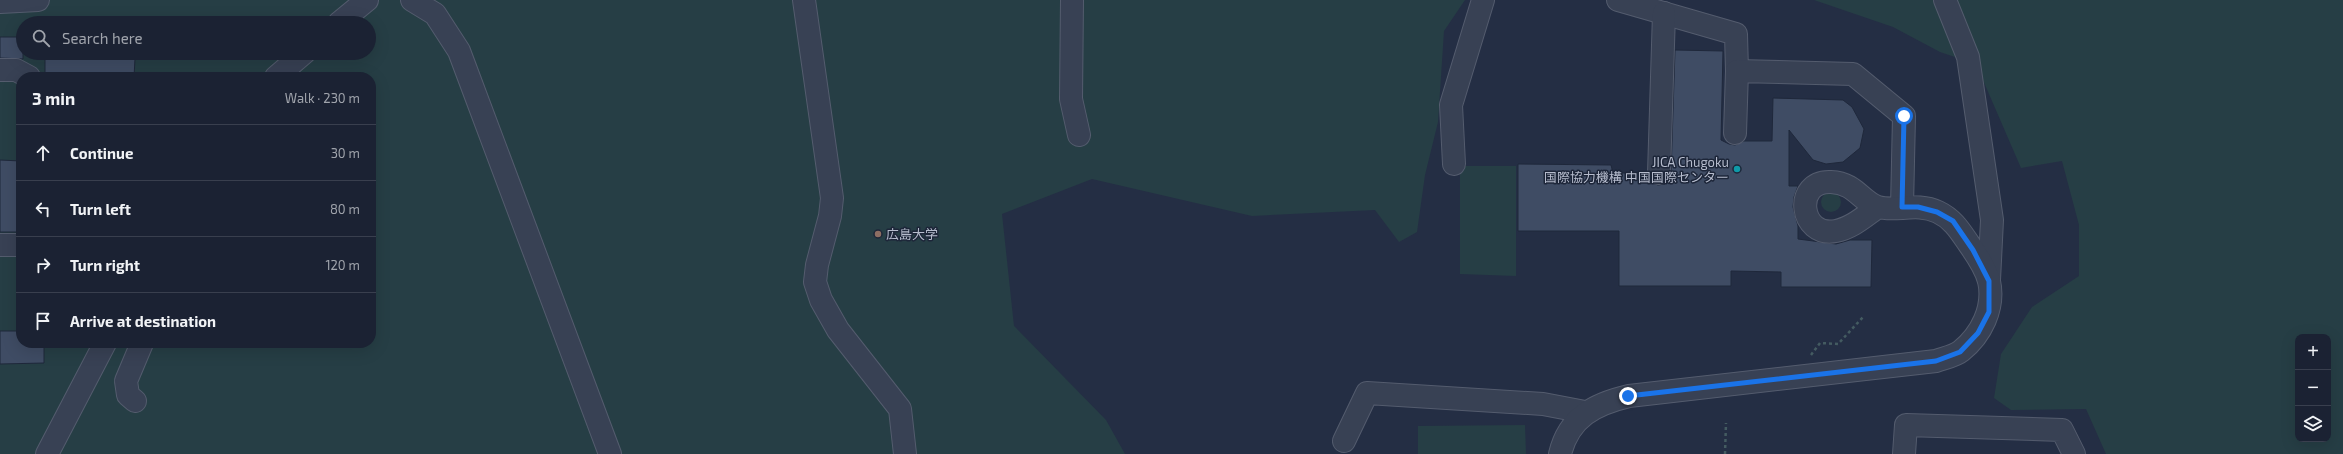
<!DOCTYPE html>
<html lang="en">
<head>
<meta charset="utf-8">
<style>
  :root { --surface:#1b2233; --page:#282f3f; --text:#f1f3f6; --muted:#a0a4ac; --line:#393f4e }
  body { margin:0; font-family:"Exo 2","Noto Sans JP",sans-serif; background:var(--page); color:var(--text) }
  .controls { position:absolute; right:12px; bottom:12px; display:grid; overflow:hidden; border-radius:8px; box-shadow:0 4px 16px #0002 }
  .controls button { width:36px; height:36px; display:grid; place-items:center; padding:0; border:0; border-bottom:1px solid var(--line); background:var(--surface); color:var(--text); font:20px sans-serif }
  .stop { position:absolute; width:12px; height:12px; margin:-9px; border:3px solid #1a73e8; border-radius:50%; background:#fff }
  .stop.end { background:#1a73e8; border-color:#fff; box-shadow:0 1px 4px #0008 }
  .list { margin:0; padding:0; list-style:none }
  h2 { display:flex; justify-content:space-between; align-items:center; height:52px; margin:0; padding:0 16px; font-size:17px }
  h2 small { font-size:13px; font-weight:400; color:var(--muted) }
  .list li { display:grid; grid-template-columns:26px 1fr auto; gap:12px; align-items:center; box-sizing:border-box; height:56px; padding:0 16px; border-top:1px solid var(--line) }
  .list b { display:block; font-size:15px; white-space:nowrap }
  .list em { font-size:13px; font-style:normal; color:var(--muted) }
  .icon { flex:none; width:22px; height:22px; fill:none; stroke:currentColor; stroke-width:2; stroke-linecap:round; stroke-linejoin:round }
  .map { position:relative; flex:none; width:2343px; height:454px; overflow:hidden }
  .search { position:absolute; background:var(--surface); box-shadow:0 4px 16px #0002; left:16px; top:16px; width:360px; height:44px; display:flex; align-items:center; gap:10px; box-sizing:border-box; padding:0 14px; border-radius:22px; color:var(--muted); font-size:15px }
  .panel { position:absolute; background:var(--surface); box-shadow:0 4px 16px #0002; left:16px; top:72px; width:360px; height:276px; border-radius:16px }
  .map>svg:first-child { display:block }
  .green { fill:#263e45; fill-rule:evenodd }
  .building { fill:#3f4c64; stroke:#1f283b }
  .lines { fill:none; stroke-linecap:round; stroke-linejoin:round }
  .minor-casing { stroke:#545c6e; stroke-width:24 }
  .path { stroke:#445b61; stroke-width:2.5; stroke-dasharray:3 3; stroke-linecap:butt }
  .minor { stroke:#384154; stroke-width:22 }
  .route { stroke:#1a73e8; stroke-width:5 }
  .culture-dot { fill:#0f9aa8; stroke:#1d2639; stroke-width:1.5 }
  .education-dot { fill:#8d6e63; stroke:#1d2639; stroke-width:1.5 }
  .labels { text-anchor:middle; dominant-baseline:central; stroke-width:3; stroke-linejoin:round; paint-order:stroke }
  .poi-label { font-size:13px; fill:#b6bccd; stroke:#1d2639; text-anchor:end }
</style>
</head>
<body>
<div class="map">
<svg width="2343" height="454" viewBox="0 0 2343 454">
  <rect width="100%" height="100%" fill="#242e44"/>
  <g class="green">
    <path d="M0,0H1465L1444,31L1438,122L1425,175L1417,232L1399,242L1375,210L1252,216L1092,179L1002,214L1014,326L1106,420L1125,454H0ZM23,23H369V53H23ZM21,77H371V343H21Z"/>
    <path d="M1814,0H2343V454H2106L2086,409L2011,410L1994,398L2001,354L2032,307L2079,276V225L2062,161L2021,168L1976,64L1940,52L1893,27ZM2298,337H2328V439H2298Z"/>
    <path d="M1460,166H1516V276L1460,274Z"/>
    <circle cx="1831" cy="202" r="10"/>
    <path d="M1525,425L1526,454H1418V426Z"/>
  </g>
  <g class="building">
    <path d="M0,37H23V59L0,58Z"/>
    <path d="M1675,50L1723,51L1721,140L1729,144L1735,145L1744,141H1772L1773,98L1843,100L1852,107L1864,129L1860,148L1843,162L1826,164L1813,160L1789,130V186H1798L1794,197L1793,207L1798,226V239L1836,244L1850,240H1872L1871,287H1781V272L1731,271V286H1619V231H1518V164L1611,165L1613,173H1647L1652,183L1658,185L1665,184L1669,180L1671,173Z"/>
    <path d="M45,58L135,59L134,77H45Z"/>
    <path d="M0,160L21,161V232H0Z"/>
    <path d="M0,331H21V343H44V363L0,364Z"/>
  </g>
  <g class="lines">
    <defs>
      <g id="minor">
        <path d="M412,0L435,14L459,51L610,454"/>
        <path d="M804,0L832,198L830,216L817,265L815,282L821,300L838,330L900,409L905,454"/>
        <path d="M1072,0L1071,99L1079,135"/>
        <path d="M1618,0L1736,34L1737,71"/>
        <path d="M1945,0L1968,57L1992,220L1989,280"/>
        <path d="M0,2L38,0"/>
        <path d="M339,23L367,0"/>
        <path d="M0,70H16L29,77"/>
        <path d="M276,77L304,53"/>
        <path d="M1735,133L1737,71L1853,74L1904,116L1902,207"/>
        <path d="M1454,164L1451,105L1483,0"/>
        <path d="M1659,173L1664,13"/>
        <path d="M0,245H21"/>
        <path d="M135,401L128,395L126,381L142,343"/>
        <path d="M1344,441L1367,393L1543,404L1585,412"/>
        <path d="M47,454L105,343"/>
        <path d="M1560,454C1569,417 1595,404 1629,396L1936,361C1944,358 1955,356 1961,351C1981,335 1995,308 1989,281C1986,269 1976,254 1969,244C1960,231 1953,219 1938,212C1917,202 1896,212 1878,207C1861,202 1856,183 1831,182C1793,180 1799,238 1836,231C1852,228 1865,216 1878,207"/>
        <path d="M1904,454L1906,425L2062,430L2074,454"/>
      </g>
    </defs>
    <use href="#minor" class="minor-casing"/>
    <g class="path">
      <path d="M1811,355L1820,343L1838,344L1864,316"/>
      <path d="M1725,454L1726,423"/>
    </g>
    <use href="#minor" class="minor"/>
  </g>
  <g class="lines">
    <path class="route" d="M1628,396L1936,361L1960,352L1978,333L1989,312V281L1973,250L1953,221L1937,212L1918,207H1902L1904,116"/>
  </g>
  <circle class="culture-dot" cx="1737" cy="169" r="4"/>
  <circle class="education-dot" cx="878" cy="234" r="4"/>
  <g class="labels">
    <g class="poi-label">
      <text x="1729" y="162">JICA Chugoku<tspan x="1729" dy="15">国際協力機構 中国国際センター</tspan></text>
      <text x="886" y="234" text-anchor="start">広島大学</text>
    </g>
  </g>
</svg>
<div class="controls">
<button>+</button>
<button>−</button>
<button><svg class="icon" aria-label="layers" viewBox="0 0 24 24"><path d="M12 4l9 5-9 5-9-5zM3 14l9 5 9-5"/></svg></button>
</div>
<div class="stop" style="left:1904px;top:116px"></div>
<div class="stop end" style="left:1628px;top:396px"></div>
<div class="search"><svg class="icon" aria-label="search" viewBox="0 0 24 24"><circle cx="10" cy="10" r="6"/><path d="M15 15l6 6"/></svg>Search here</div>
<section class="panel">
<h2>3 min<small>Walk · 230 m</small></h2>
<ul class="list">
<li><svg class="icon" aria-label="ahead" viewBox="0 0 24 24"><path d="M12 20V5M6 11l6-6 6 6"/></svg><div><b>Continue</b></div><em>30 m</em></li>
<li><svg class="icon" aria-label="left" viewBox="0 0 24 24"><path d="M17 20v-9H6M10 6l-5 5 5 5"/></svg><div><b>Turn left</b></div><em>80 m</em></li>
<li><svg class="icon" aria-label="right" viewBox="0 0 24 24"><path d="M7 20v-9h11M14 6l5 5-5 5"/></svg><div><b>Turn right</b></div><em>120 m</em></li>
<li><svg class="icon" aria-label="arrive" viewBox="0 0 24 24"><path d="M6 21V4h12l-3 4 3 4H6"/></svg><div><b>Arrive at destination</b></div></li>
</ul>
</section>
</div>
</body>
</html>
